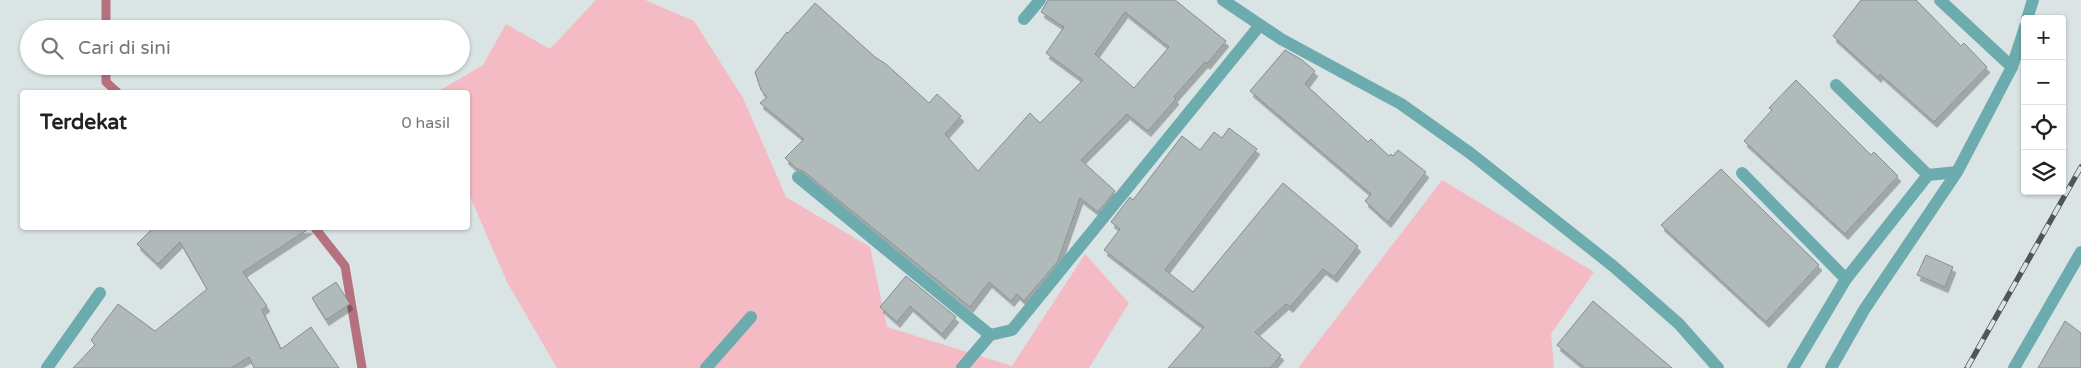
<!DOCTYPE html>
<html lang="id">
<head>
<meta charset="utf-8">
<style>
  :root { --surface:#fff; --page:#f2f2f2; --text:#222; --muted:#767676; --line:#e0e0e0 }
  body { margin:0; font-family:"Varela Round",sans-serif; background:var(--page); color:var(--text) }
  .controls { position:absolute; right:15px; top:15px; display:grid; overflow:hidden; border-radius:5px; box-shadow:0 1px 4px #0004 }
  .controls button { width:45px; height:45px; display:grid; place-items:center; padding:0; border:0; border-bottom:1px solid var(--line); background:var(--surface); color:var(--text); font:25px sans-serif }
  .list { margin:0; padding:0; list-style:none }
  h2 { display:flex; justify-content:space-between; align-items:center; height:65px; margin:0; padding:0 20px; font-size:21px }
  h2 small { font-size:16px; font-weight:400; color:var(--muted) }
  .icon { flex:none; width:28px; height:28px; fill:none; stroke:currentColor; stroke-width:2; stroke-linecap:round; stroke-linejoin:round }
  .map { position:relative; flex:none; width:2081px; height:368px; overflow:hidden }
  .search { position:absolute; background:var(--surface); box-shadow:0 1px 4px #0004; left:20px; top:20px; width:450px; height:55px; display:flex; align-items:center; gap:12px; box-sizing:border-box; padding:0 18px; border-radius:28px; color:var(--muted); font-size:19px }
  .panel { position:absolute; background:var(--surface); box-shadow:0 1px 4px #0004; left:20px; top:90px; width:450px; height:140px; border-radius:5px }
  .map>svg:first-child { display:block }
  .green { fill:#f4bbc4 }
  .lines { fill:none; stroke-linecap:round; stroke-linejoin:round }
  .stream { stroke:#b5727e; stroke-width:9 }
  .building { fill:#b1babb; stroke:#858e8e; fill-rule:evenodd; filter:url(#shadow) }
  .minor { stroke:#6cacaf; stroke-width:12 }
  .rail-casing { stroke:#515555; stroke-width:5.5 }
  .rail { stroke:#dbe4e4; stroke-width:4; stroke-dasharray:11; stroke-linecap:butt }
</style>
</head>
<body>
<div class="map">
<svg width="2081" height="368" viewBox="0 0 2081 368">
  <defs>
    <filter id="shadow"><feDropShadow dx="3" dy="5.5" stdDeviation="0" flood-color="#0004"/></filter>
  </defs>
  <rect width="100%" height="100%" fill="#dbe4e4"/>
  <g class="green">
    <path d="M596,0H645L694,21L743,98L786,197L870,247L887,327L1012,366L1085,254L1129,303L1089,368H557L507,282L468,192V92H437L483,65L506,24L550,49Z"/>
    <path d="M1442,180L1594,272L1551,334L1554,368H1298Z"/>
  </g>
  <g class="lines">
    <g class="stream">
      <path d="M106,0V29"/>
      <path d="M106,66V82L117,92"/>
      <path d="M315,228L345,266L362,368"/>
    </g>
  </g>
  <g class="building">
    <path d="M1048,0H1175L1226,41L1207,64L1205,62L1174,97L1176,99L1148,131L1127,114L1081,160L1115,191L1098,212L1080,198L1058,261L1024,301L1017,294L1011,301L989,282L970,307L803,171L797,169L785,158L804,139L760,103L767,97L761,90L755,72L787,32L788,33L815,3L875,57L886,64L929,103L937,94L961,116L945,134L978,171L1030,113L1040,123L1083,80L1046,53L1064,27L1041,12ZM1125,12L1169,47L1134,88L1095,54Z"/>
    <path d="M1861,0H1916L1961,46L1964,43L1987,67L1934,122L1880,74L1878,77L1833,36Z"/>
    <path d="M1285,50L1302,60L1315,71L1305,84L1368,142L1371,139L1389,156L1391,154L1393,156L1398,150L1426,172L1388,222L1365,201L1371,194L1250,91Z"/>
    <path d="M1796,80L1871,155L1874,152L1898,176L1845,234L1744,141L1772,110L1769,108Z"/>
    <path d="M1229,128L1257,149L1165,270L1193,292L1283,183L1358,246L1334,277L1323,269L1290,307L1286,304L1255,332L1281,355L1270,368H1168L1204,327L1104,250L1120,229L1111,222L1130,197L1133,200L1182,136L1200,150L1214,132L1222,138Z"/>
    <path d="M1721,169L1819,265L1766,322L1661,225Z"/>
    <path d="M153,228H310L243,272L267,306L262,310L281,349L311,327L339,368H254L249,357L231,368H73L95,345L91,340L118,304L155,331L207,289L180,242L158,264L137,244Z"/>
    <path d="M1926,255L1953,267L1945,287L1917,275Z"/>
    <path d="M906,276L956,317L942,334L910,306L897,322L880,307Z"/>
    <path d="M336,282L350,304L326,320L312,298Z"/>
    <path d="M1593,301L1672,368H1585L1557,345Z"/>
    <path d="M2065,321L2081,333V368H2038Z"/>
  </g>
  <g class="lines">
    <g class="minor">
      <path d="M1223,0L1281,39L1401,104L1470,153L1613,266L1679,324L1718,368"/>
      <path d="M1940,0L2012,67"/>
      <path d="M1024,19L1040,0"/>
      <path d="M2027,19L2033,0"/>
      <path d="M1836,85L1928,175"/>
      <path d="M1742,173L1846,279"/>
      <path d="M798,177L990,335"/>
      <path d="M47,368L100,293"/>
      <path d="M706,368L751,317"/>
      <path d="M962,368L990,335L1012,330L1260,25"/>
      <path d="M1793,368L1846,279L1928,175L1957,172"/>
      <path d="M1831,368L1864,310L1957,172L2012,67L2025,27"/>
      <path d="M2014,368L2081,252"/>
    </g>
    <defs>
      <path id="rail" d="M1967,368L2081,167"/>
    </defs>
    <use href="#rail" class="rail-casing"/>
    <use href="#rail" class="rail"/>
  </g>
</svg>
<div class="controls">
<button>+</button>
<button>−</button>
<button><svg class="icon" aria-label="locate" viewBox="0 0 24 24"><circle cx="12" cy="12" r="6"/><path d="M12 2v4M12 18v4M2 12h4M18 12h4"/></svg></button>
<button><svg class="icon" aria-label="layers" viewBox="0 0 24 24"><path d="M12 4l9 5-9 5-9-5zM3 14l9 5 9-5"/></svg></button>
</div>
<div class="search"><svg class="icon" aria-label="search" viewBox="0 0 24 24"><circle cx="10" cy="10" r="6"/><path d="M15 15l6 6"/></svg>Cari di sini</div>
<section class="panel">
<h2>Terdekat<small>0 hasil</small></h2>
<ul class="list">
</ul>
</section>
</div>
</body>
</html>
